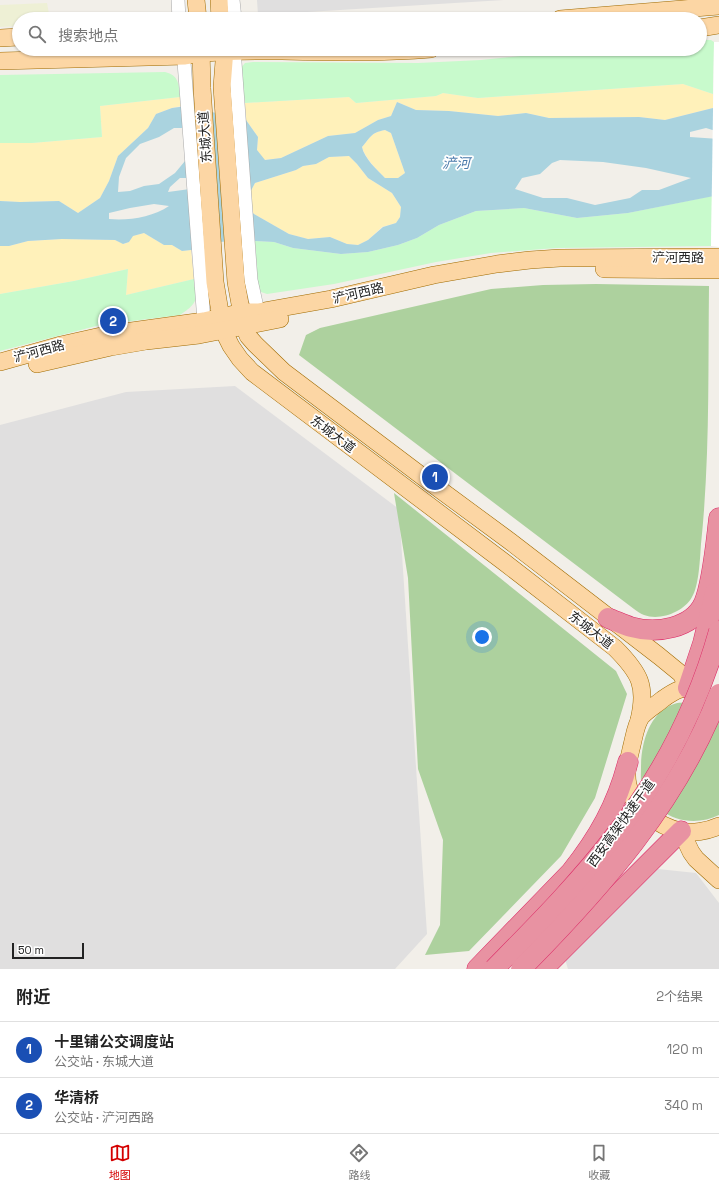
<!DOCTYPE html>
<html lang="zh">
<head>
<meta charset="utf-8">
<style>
  :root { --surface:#fff; --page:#f6f6f6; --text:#222; --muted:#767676; --line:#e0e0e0; --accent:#d40000 }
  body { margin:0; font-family:"Space Grotesk","Noto Sans SC",sans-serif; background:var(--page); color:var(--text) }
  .scale { position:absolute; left:12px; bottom:10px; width:72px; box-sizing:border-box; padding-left:4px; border:2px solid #222; border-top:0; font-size:11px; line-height:14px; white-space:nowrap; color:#222; -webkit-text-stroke:3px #fff; paint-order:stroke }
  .you { position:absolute; left:482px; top:637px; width:14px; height:14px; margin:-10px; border:3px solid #fff; border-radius:50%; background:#1a73e8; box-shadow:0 0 0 6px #1a73e833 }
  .badge { display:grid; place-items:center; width:26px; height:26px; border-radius:50%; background:var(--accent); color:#fff; font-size:13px; font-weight:700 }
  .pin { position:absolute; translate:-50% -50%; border:2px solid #fff; box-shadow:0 1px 4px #0006 }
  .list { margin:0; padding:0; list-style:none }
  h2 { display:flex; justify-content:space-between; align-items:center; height:52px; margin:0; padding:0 16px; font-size:17px }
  h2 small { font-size:13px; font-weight:400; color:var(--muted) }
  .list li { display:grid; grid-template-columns:26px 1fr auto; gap:12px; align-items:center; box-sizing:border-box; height:56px; padding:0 16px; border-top:1px solid var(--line) }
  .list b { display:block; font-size:15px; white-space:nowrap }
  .list p { margin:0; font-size:13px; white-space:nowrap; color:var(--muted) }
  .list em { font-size:13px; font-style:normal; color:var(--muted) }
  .icon { flex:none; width:22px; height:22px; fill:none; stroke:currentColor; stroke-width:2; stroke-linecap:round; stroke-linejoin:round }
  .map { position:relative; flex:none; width:719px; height:969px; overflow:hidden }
  .search { position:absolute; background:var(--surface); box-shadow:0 1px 3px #0004; left:12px; right:12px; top:12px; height:44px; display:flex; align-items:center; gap:10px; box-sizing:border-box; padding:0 14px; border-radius:22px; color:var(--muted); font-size:15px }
  .sheet { height:164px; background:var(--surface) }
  nav { display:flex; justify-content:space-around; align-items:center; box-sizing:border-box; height:56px; border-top:1px solid var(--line); background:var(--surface); font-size:11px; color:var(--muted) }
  nav a { display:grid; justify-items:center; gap:2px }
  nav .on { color:var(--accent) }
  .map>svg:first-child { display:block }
  .residential { fill:#e0dfdf }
  .farmland { fill:#eef0d5 }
  .forest { fill:#add19e }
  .sand { fill:#fff1ba }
  .park { fill:#c8facc }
  .water { fill:#aad3df; fill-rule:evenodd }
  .pier { fill:#fff }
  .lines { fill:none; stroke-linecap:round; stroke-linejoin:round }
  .minor-casing { stroke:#a9a9a9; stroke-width:14 }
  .major-casing { stroke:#a06b00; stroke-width:18 }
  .highway-casing { stroke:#dc2a67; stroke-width:21 }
  .minor { stroke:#fff; stroke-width:13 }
  .major { stroke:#fcd6a4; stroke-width:17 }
  .highway { stroke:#e892a2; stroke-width:20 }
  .highway-bridge-casing { stroke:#dc2a67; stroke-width:21; stroke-linecap:butt }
  .highway-bridge { stroke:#e892a2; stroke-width:20 }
  .labels { text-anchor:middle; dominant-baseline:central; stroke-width:3.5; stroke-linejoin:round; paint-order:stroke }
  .street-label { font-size:13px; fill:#222; stroke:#fff }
  .water-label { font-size:14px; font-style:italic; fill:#4a7aab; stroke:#fff }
</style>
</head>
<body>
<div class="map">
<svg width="719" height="969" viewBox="0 0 719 969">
  <rect width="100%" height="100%" fill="#f2efe9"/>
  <g class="residential">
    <path d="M257,0H504L258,15Z"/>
    <path d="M235,386L399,509L427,934L395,969H0V425L126,392Z"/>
    <path d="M658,869L696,873L719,903V969H568L565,959Z"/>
  </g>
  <path class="farmland" d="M47,3L50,19H19V26L0,27V5Z"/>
  <g class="forest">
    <path d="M596,284L709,286C708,372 710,458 701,544C700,558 699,586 692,597C684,612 660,621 644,615C641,614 637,611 634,609L299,355L306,335L320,328L491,289L543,285Z"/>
    <path d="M394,493L616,671L627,694L595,798L561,856L469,951L425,955L440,925L443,840L418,769L408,578Z"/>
    <path d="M689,702L719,708V815C701,824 677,823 661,810C657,807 654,802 651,799C649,796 645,793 643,789C640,783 641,775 641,768C641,745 648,713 674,704C678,702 684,703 689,702Z"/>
  </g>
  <g class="sand">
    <path d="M683,84L713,94V108L665,120L639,117L549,118L526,113L498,116L449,111L416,110L397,102L391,116L378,120L355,133L328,136L281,158L264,160L257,150L258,137L246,120L245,103L349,97L356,103L436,96L443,93L478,98Z"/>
    <path d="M180,97L181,106L172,108L156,114L148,128L118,156L109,181L100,198L78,213L59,201L20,202L0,201V143H32L102,137L100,106Z"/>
    <path d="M385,130L391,133L405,173L398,178H385C377,170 365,158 362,147C371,137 370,133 385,130Z"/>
    <path d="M349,156L357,164L368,178L392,193L401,207L400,217L396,223L382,227L368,240L358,245L347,244L330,237L308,239L289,234L254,214L244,204L255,183L296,170L303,166L316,164L329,157Z"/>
    <path d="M144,233L164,245H172L182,251L191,250L194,279L126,295L128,269L74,281L0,294V246H9L28,241L62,239L115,240L124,244L129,242L132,236Z"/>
  </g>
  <g class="park">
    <path d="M700,40H711L714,42L713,94L683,84L478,98L443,93L436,96L356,103L349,97L245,103C244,97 244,92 243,86C242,75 236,73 245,63L253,62L418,63L481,60L591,49H700Z"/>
    <path d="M165,72C179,75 179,85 180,97L100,106L102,137L32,143H0V75Z"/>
    <path d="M712,196L711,246L556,248L491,253L436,262L334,284L267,294L261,292L258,284L255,241L274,242L293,248L341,254L368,252L398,245L417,238L439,225L476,211L524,208L577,218L628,213Z"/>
    <path d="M128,269L126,295L194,279V287L198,286C198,302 192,307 180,315L100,325L0,351V294L74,281Z"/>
  </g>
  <path class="water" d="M397,102L416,110L449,111L498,116L526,113L549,118L639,117L665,120L713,108H719V132L706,128L690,132V137L719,139V195L628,213L577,218L524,208L476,211L439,225L417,238L398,245L368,252L341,254L293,248L274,242L255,241L211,242L191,250L182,251L172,245H164L144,233L133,236L129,242L123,244L115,240L62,239L28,241L9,246H0V201L20,202L59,201L78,213L100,198L109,181L118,156L148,128L156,114L172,108L186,106L246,120L258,137L257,150L265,160L281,158L328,136L355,133L378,120L391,116ZM174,128H188L189,141L185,161L175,173L159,184L144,186L130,191L118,192L119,177L126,158L140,144L159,137ZM385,130L391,133L405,173L398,178H385C377,170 364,158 362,147C371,137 370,133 385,130ZM349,156L357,164L368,178L392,193L401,207L400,217L396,223L383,227L368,240L358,245L347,244L330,237L308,239L289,234L254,214L244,204L255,183L296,170L303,166L316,164L329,157ZM560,160L603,162L646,168L691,178L659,190H642L630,198L595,205L567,198H543L515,189L522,178L540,174L552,163ZM180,178H192L190,189L168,192L170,187ZM154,204L169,206C153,217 128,221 109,219V213L130,208Z"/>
  <path class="pier" d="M714,42H719V247L711,246Z"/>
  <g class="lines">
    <defs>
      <g id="minor">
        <path d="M178,0L179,19"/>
        <path d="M233,0L235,19"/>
        <path d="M183,49L204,321"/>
        <path d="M234,49L251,280L258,312"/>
      </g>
      <g id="major">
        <path d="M196,0L198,19"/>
        <path d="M219,0L220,19"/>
        <path d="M560,19L719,6"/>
        <path d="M700,28L719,25"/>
        <path d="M0,38L19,37"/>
        <path d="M201,49L202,88L215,282L223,330L231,346L240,359L252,372L504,562L615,648C640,673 647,686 639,720"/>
        <path d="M225,49L222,87L236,282L244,326L248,336L255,344L284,372L431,483L511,542L659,656L681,674L688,688"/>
        <path d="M0,61L185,56C217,50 249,51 282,51C332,52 382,53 431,49"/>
        <path d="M604,269L719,270"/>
        <path d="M0,362L61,345L110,334L204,321L243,312H258L331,299L434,275L497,264L530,260L560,258L719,257"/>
        <path d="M37,364L111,347L146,341L199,335L280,319"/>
        <path d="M699,688C685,685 674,691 663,699C656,705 647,710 641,717C636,724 634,737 632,745C629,758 625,771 628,785C633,808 658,826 680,831C692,834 708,831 719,826"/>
        <path d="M681,831L691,852L696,859L719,880"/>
      </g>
      <g id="highway">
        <path d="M608,618C616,621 624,625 631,627C656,634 692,629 704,603C713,581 716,542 719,518"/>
        <path d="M688,688L703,643L715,593"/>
        <path d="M477,969L571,872C598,838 617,805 628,762"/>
        <path d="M543,969L681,831"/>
      </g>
    </defs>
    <use href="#minor" class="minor-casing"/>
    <use href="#major" class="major-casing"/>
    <use href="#highway" class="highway-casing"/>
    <use href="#minor" class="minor"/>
    <use href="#major" class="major"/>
    <use href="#highway" class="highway"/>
    <defs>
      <g id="highway-bridge">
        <path d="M494,969C535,927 578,884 614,837C662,776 698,706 719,631"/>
        <path d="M521,969C601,888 678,802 719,694"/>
      </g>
    </defs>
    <use href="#highway-bridge" class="highway-bridge-casing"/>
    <use href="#highway-bridge" class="highway-bridge"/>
  </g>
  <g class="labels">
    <g class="street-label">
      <text transform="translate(205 137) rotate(-94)">东城大道</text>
      <text x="678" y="257">浐河西路</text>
      <text transform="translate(358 293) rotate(-13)">浐河西路</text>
      <text transform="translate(39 351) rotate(-15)">浐河西路</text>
      <text transform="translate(333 434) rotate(37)">东城大道</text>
      <text transform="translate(591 630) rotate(38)">东城大道</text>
      <text transform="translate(621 823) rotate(-54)">西安高架快速干道</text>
    </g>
    <g class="water-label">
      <text x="456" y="163">浐河</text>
    </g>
  </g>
</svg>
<div class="scale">50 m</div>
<div class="you"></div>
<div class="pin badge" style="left:435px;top:477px;background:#1a4fb4">1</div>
<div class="pin badge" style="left:113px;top:321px;background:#1a4fb4">2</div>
<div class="search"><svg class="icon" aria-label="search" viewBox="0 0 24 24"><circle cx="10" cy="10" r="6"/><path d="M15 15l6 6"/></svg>搜索地点</div>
</div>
<section class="sheet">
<h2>附近<small>2个结果</small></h2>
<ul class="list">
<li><span class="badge" style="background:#1a4fb4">1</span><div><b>十里铺公交调度站</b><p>公交站 · 东城大道</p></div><em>120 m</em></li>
<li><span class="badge" style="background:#1a4fb4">2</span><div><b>华清桥</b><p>公交站 · 浐河西路</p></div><em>340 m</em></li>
</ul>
</section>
<nav>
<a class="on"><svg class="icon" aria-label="map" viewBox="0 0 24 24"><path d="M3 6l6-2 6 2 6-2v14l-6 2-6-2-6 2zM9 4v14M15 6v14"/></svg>地图</a>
<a><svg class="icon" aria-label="directions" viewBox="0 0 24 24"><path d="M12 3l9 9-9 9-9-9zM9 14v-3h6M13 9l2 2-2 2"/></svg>路线</a>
<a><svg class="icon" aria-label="saved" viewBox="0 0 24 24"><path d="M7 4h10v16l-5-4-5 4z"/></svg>收藏</a>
</nav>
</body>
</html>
